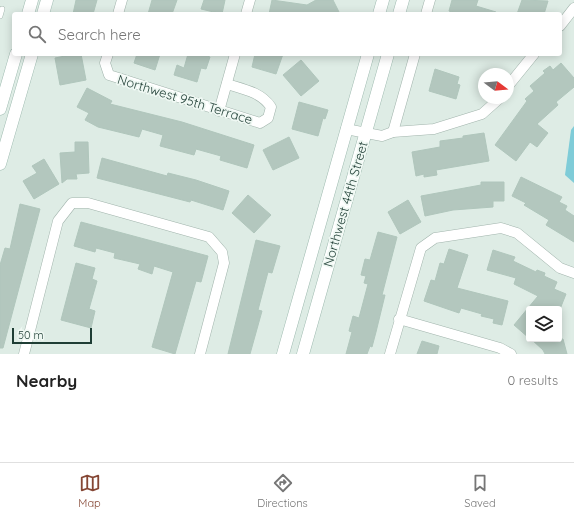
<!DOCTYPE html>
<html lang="en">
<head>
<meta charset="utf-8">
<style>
  :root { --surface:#fff; --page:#f6f6f6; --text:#222; --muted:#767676; --line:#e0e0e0; --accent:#854634 }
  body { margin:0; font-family:Quicksand,sans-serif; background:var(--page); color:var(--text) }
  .controls { position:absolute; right:12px; bottom:12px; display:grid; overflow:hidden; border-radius:4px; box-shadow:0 2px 10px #0003 }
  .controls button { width:36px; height:36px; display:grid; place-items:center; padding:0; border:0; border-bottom:1px solid var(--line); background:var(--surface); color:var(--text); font:20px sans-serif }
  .compass { position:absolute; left:478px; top:68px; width:36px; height:36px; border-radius:50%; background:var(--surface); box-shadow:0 2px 10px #0003; rotate:106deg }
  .scale { position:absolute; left:12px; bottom:10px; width:80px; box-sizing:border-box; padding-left:4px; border:2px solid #1e3d34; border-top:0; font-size:11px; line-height:14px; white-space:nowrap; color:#1e3d34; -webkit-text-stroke:3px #eff8f3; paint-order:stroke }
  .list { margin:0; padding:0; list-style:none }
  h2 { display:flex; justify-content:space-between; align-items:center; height:52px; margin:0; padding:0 16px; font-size:17px }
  h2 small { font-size:13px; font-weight:400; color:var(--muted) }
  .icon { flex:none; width:22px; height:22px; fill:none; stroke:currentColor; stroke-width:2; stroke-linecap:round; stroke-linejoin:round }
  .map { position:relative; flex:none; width:574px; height:354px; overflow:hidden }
  .search { position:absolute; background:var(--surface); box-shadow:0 2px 10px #0003; left:12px; right:12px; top:12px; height:44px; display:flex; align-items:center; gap:10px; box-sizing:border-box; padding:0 14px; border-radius:4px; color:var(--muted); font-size:15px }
  .sheet { height:108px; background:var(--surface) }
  nav { display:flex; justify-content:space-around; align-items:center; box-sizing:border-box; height:56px; border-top:1px solid var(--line); background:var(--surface); font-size:11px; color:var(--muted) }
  nav a { display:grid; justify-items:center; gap:2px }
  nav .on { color:var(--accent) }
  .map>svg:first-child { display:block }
  .water { fill:#7fccd8 }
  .building { fill:#b3c7be; stroke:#b0c6bc }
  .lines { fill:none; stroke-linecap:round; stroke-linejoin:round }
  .lane-casing { stroke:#a1b4ac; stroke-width:6 }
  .street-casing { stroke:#a1b4ac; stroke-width:11 }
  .secondary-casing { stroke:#9cb9ae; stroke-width:13 }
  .lane { stroke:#fff; stroke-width:5 }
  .street { stroke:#fff; stroke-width:10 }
  .secondary { stroke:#fff; stroke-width:12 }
  .labels { text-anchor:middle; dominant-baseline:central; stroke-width:3.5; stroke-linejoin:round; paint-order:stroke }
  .street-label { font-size:13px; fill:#1e3d34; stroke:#eff8f3 }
</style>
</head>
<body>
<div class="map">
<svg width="574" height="354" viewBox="0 0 574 354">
  <rect width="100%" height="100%" fill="#deece5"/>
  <path class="water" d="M574,126V183L565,175L571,130Z"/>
  <g class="building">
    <path d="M76,0H97L93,14H73Z"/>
    <path d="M152,0H177L172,14H148Z"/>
    <path d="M204,0H225L222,14L201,9Z"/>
    <path d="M272,0L307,5L316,0H333L340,14H269Z"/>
    <path d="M452,0H478L476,6L496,12V14H457L449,11Z"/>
    <path d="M522,0L548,1L544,14H517Z"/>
    <path d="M75,54H81L86,80L60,85L55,58Z"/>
    <path d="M137,54H160L155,70L134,63Z"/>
    <path d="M188,54H201L210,57L206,69L201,68L197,82L174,75L177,65L184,68Z"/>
    <path d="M255,54H283L276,74L252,67Z"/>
    <path d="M301,60L319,81L301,96L283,75Z"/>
    <path d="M561,63L574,78V87L556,102L558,105L537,124L548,133L537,147L530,142L516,161L495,145L527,101L525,99L534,91L530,86L545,73L543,71L550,66L553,70Z"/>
    <path d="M435,69L459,77L457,84L460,85L456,99L429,91Z"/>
    <path d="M87,88L112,101L110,104L182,122L254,145L247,168L220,160L221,156L196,149L194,155L160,146L163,135L142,129L139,137L98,127L85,120L89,113L77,107Z"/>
    <path d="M299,102L328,110L325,119L323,118L318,136L292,129Z"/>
    <path d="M484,133L489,161L436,170L437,175L424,177V174L416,176L412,152L440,147V141L463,138V136Z"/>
    <path d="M289,137L299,158L273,170L263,150Z"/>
    <path d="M75,142H88L89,173L76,174L77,179H67L62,183L60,153L75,152Z"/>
    <path d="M102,158L167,176L168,173L196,180L229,191L223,210L191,200L190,202L97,178Z"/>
    <path d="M44,159L59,184L34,199L23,181L37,173L32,166Z"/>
    <path d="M521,177L562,197L559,202L567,206L565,210L574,216V242L546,225L549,220L524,205L526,203L512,196Z"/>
    <path d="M481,182H504V201H493V207L453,210L425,216L421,196L481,185Z"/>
    <path d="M248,195L271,215L254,233L232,213Z"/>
    <path d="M408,200L421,222L400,234L388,212Z"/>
    <path d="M20,204L40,209L3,348H0V265L5,248L10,249Z"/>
    <path d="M81,222L208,256L201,282L196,281L175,354L152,347L173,272L154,266L152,274L138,269L140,264L114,258L115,253L96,248L95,252L74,246Z"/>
    <path d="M378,232L397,237L382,295H385L376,332L372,347L370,346L367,354H346L352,332L349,331L353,316L359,318L368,284L364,283L366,276L361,275L365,259L370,260Z"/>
    <path d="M256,240L280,246L272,273L268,272L258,310L262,311L250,354H228Z"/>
    <path d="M449,249L468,255L457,288L508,301L502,325L493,323L494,319L481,316L482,314L461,308L459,313L424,301L431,280L435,281L440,263L444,264Z"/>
    <path d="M493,250L515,257L513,261L536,272L537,270L545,273L544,276L557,282L554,289L566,294L560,309H529V338L514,325L538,296L514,284L516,278L487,270Z"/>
    <path d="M76,263L95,268L92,279L97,281L89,309L95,311L91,328L61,320Z"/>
    <path d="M531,339H563L567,354H545L543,350Z"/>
    <path d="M422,341L439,346L437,354H417Z"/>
  </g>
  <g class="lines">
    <defs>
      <path id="lane" d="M0,16L2,9"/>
      <g id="street">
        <path d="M118,14L122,0"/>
        <path d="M246,14L250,0"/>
        <path d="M426,14L430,0"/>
        <path d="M560,26L574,8"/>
        <path d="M108,54L105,63L109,75L260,123L268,118L271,107C261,92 243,89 227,84"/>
        <path d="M508,86L534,54"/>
        <path d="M219,111L235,54"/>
        <path d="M346,129L382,136L393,132L434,129L482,114L500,98"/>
        <path d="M393,132L415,54"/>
        <path d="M399,319L500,348L511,354"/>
        <path d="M24,354L58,221L72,203H88L209,237L222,252L224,263L200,354"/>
        <path d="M390,354L421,248L435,238L501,228L517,233L560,268L574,273"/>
      </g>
      <g id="secondary">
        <path d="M28,14L32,0"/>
        <path d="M43,14L47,0"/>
        <path d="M379,14L383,0"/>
        <path d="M399,14L403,0"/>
        <path d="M0,109L16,54"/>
        <path d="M0,164L32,54"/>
        <path d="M283,354L368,54"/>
        <path d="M303,354L388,54"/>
      </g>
    </defs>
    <use href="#lane" class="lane-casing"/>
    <use href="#street" class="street-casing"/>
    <use href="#secondary" class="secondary-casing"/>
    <use href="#lane" class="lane"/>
    <use href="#street" class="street"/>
    <use href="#secondary" class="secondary"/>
  </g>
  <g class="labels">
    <g class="street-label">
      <text transform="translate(185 99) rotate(17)">Northwest 95th Terrace</text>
      <text transform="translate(345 204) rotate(-74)">Northwest 44th Street</text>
    </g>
  </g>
</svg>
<div class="controls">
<button><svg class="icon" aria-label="layers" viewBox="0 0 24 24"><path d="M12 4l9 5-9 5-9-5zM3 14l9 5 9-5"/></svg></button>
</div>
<svg class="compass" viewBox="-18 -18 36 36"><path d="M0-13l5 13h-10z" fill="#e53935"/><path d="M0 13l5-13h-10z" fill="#767676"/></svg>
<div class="scale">50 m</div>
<div class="search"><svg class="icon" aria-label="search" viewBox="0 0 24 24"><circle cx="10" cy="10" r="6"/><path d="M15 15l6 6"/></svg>Search here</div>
</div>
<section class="sheet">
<h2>Nearby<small>0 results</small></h2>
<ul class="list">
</ul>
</section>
<nav>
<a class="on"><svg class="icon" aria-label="map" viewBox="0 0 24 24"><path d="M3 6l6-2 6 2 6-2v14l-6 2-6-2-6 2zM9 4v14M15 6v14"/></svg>Map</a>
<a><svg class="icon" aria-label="directions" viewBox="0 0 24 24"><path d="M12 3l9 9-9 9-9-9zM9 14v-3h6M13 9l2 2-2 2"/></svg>Directions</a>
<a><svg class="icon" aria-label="saved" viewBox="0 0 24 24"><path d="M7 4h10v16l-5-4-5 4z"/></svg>Saved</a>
</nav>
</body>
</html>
